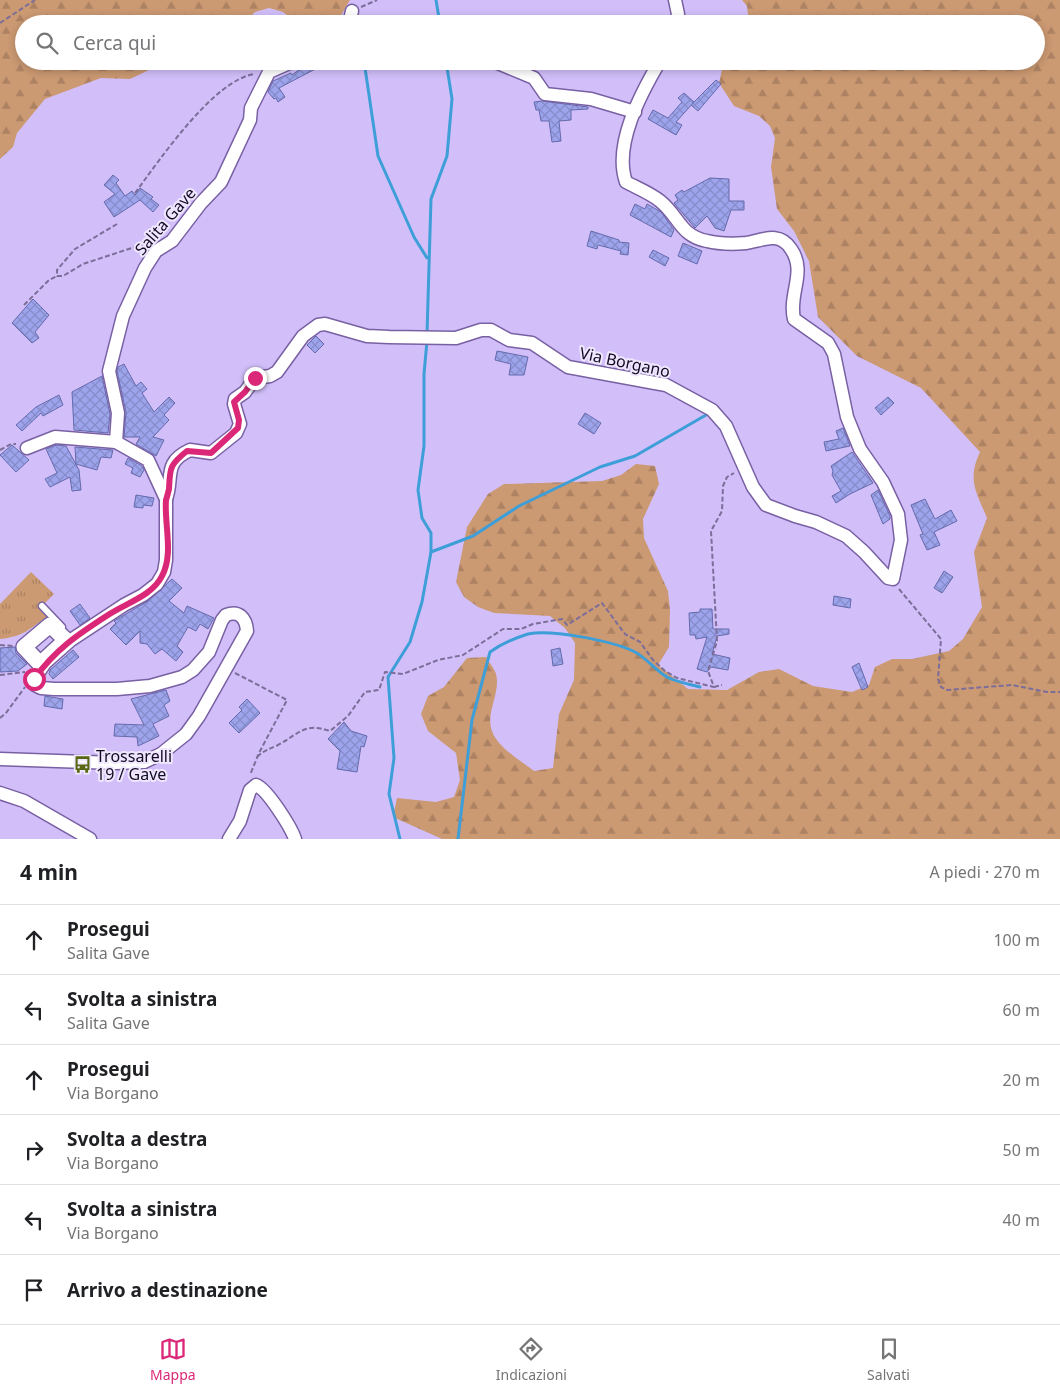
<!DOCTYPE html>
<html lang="it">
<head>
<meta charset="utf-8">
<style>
  :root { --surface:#fff; --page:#f2f2f2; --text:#202124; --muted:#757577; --line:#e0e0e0; --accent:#db2777 }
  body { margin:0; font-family:"Noto Sans",sans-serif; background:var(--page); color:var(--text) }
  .stop { position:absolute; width:15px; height:15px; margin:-11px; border:4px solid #db2777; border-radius:50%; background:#fff }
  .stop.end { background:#db2777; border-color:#fff; box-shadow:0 1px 5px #0008 }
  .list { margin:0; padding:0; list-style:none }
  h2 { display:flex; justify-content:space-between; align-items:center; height:65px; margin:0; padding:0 20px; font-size:21px }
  h2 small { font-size:16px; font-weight:400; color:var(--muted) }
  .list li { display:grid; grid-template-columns:32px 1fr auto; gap:15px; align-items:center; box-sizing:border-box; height:70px; padding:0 20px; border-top:1px solid var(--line) }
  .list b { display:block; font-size:19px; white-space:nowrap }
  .list p { margin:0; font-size:16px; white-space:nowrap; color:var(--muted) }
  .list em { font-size:16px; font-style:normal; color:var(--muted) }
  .icon { flex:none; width:28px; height:28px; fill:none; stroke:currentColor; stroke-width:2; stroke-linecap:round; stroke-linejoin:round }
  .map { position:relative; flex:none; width:1060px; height:839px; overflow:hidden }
  .search { position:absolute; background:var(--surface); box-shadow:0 2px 8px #0003; left:15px; right:15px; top:15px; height:55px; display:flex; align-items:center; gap:12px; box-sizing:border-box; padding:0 18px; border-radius:28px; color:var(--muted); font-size:19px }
  .sheet { height:485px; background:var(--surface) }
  nav { display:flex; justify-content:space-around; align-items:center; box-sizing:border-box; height:70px; border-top:1px solid var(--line); background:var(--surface); font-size:14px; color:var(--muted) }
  nav a { display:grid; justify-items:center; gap:2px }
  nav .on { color:var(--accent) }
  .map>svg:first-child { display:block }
  .forest { fill:url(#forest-firs) }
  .park { fill:url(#park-tufts) }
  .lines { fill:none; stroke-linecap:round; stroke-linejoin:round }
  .stream { stroke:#3e9ed8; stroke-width:3 }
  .building { fill:url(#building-cross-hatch); stroke:#656aad }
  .service-casing { stroke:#7860a3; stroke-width:9 }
  .minor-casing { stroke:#7860a3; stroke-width:15 }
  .tertiary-casing { stroke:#7860a3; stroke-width:18 }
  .path { stroke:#7c6d99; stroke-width:2; stroke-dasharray:5 2.5; stroke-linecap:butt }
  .service { stroke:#fff; stroke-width:6 }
  .minor { stroke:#fff; stroke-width:12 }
  .tertiary { stroke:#fff; stroke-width:15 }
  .route { stroke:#db2777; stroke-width:6 }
  .labels { text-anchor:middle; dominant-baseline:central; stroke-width:4; stroke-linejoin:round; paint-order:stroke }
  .street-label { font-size:16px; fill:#140a24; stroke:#eee7fe }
  .poi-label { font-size:16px; fill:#140a24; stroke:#eee7fe; text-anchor:start }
</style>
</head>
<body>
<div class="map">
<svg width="1060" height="839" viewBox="0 0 1060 839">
  <defs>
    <pattern id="forest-firs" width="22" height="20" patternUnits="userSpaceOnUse" patternTransform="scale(1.25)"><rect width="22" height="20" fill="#cb9972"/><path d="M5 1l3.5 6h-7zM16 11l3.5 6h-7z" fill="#ad8263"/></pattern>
    <pattern id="park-tufts" width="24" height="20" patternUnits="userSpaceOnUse" patternTransform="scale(1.25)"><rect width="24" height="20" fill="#cb9972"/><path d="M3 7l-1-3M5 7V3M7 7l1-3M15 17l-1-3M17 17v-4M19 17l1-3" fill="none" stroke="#ad8263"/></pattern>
    <pattern id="building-cross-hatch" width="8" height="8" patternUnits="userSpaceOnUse" patternTransform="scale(1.25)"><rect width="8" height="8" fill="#9da4ec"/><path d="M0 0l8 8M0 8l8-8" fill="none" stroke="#868cca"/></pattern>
  </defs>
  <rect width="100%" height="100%" fill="#d2bffa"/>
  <g class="forest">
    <path d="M0,0H350L336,24H299L283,12L269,8L255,12L243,24H24V61H168L130,79L101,78L45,99L17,133L13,147L0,159Z"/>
    <path d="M742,0H1060V839H442L393,817L397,798L436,802L454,797L460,780L456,753L428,731L421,714L428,696L444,687L467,658L486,657C489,662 494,668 496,674C501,693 485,713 492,731C498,748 520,760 534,771L553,768L559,714L574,680L575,643L565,628L550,616L494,613L478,607L464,597L456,582L467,527L488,494L504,484L602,481L621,475L636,464L655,466L659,484L643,519L644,538L668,591L670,610L669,647L658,665L688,689L727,690L759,672L779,669L813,686L852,692L869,685L875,667L892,659H912L949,651L963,639L982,607L974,552L987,518C976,491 967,480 980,452L921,388L857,356L818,317L809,261L794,231L777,209L771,167L775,138L770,126L759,116L734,106L719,83L724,61H1036V24H749L747,6Z"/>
  </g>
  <path class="park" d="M31,572L54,594L41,607L50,615C28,629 26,636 0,639V604Z"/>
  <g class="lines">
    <g class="stream">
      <path d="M436,0L440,24"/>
      <path d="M364,61L378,156L414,237L427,258"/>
      <path d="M427,334L431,199L447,156L452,99L446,61"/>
      <path d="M431,552L473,536L519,506L600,467L635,456L706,415"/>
      <path d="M400,839L389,794L394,758L388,677L410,642L422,602L431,552V533L422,518L418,490L424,446V374L427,341"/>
      <path d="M458,839L472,720L490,652C501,644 515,638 528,634C551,629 612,641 633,651C646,657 655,670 667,677C676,682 689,684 700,687"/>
    </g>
  </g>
  <g class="building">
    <path d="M311,61H316L319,67L279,88L285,97L278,102L276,98L274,99L268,92L273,81L291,73L292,75Z"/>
    <path d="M716,80L721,84L698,111L691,105Z"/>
    <path d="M684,93L694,102L676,122L682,125L676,135L648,119L653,110L668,118L682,102L678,98Z"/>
    <path d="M542,101L588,107V109L571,110V120L559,121L561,141L552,142L549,121H541L539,110H536L534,102Z"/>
    <path d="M113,175L119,180L116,183L125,196L132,191L135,195L140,188L153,197L151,199L159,205L153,212L140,200L114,217L104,202L115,194L104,185Z"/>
    <path d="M710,178L729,179V201H744V210H731L724,231L715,228L707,216L695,228L674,203L678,200L675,195L682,190L684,192Z"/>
    <path d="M635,204L645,209L647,204L661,212L674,230L671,237L630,215Z"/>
    <path d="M591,231L619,240V242L629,243L628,255L620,254L621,251L598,245L597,249L587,246Z"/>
    <path d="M683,243L702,251L697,264L678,256Z"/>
    <path d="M653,250L669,258L665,266L649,257Z"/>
    <path d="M33,299L49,315L35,332L39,338L32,343L12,323Z"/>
    <path d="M316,336L324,344L315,353L307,345Z"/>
    <path d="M497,351L528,357L524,375H509L511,364L495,360Z"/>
    <path d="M124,364L136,386L141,382L147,389L142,393L154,412L169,397L175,403L164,415L169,420L153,437L164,440L156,456L136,444L140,437H124L126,412L117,371L118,367Z"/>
    <path d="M102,376L110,414L108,433L74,430L72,392Z"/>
    <path d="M59,395L63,405L43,416L41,413L22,431L16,425L36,407Z"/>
    <path d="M888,397L894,403L881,415L875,408Z"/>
    <path d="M585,413L601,423L594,434L578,424Z"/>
    <path d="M843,428L850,446L826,451L824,442L839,439L836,431Z"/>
    <path d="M12,445L29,460L16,472L0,455Z"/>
    <path d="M56,445L66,446L79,470L81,490L72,491L70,477L50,487L45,479L57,473L46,449Z"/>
    <path d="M75,447L113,450L111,458L101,457L97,470L76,464Z"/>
    <path d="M852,452L873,483L850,494L836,503L832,496L841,491L832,475L833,471L831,466Z"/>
    <path d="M128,458L142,466L144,470L140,477L131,473L133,468L125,464Z"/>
    <path d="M878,490L890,516V519L883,524L871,495Z"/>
    <path d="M136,495L154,498L152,506L143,505V508L134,507Z"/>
    <path d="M925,499L935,519L951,510L957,521L934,532L940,545L927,550L920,535L923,534L911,505Z"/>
    <path d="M944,571L953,577L942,593L934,588Z"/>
    <path d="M172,579L182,588L169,601L184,613L187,606L214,618L208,629L200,624L196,631L188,627L177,646L183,652L176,661L162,649L155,654L147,644L140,643V631L126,645L110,629L116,623L114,621L148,601Z"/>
    <path d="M834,596L851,599L850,608L833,605Z"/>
    <path d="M80,604L90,618L80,625L70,611Z"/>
    <path d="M700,609H712L713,629H729V634L717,636L712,654L730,658L728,670L711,667L707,672L697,669L707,637L696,639L695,635H690L689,613L700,612Z"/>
    <path d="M15,647L16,653L27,664L18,671L0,672V648Z"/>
    <path d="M560,648L563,664L553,666L551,650Z"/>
    <path d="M73,650L79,657L53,679L49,674L50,670Z"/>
    <path d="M859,663L868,687L862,690L852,667Z"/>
    <path d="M166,690L170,701L164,705L169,716L153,724L159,736L138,746L137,737L114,736L115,724L144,725L131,699Z"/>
    <path d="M45,696L63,699L62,709L44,706Z"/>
    <path d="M247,699L260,713L239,733L229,723L242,710L239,707Z"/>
    <path d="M344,722L351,731L367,736L364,747L361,746L357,772L337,769L340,751L328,739Z"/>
  </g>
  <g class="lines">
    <defs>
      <path id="service" d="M42,606L62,627"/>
      <g id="minor">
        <path d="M675,0L678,14L676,24"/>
        <path d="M349,24L352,11"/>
        <path d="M493,61L534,78L545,94L591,99L635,112"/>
        <path d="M116,442L118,413L109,371L123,316L145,268L156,251L172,241L201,203L221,182L250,120L251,108L269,72L294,61"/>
        <path d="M166,499C174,478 162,463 190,450L211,453L236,433L240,424L234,404L235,399L245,392L255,378L270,376L277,372L303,336L318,325L325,324L367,336L389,337L456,338L481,330H491L509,340L532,343L568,367L666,385L712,410L726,426L753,487L766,505L795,516L816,522L846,536L864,552L888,578L893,579L901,540L898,514L883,482L860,449L847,417L834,354L828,343L794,319C788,294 807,272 791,249C779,230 761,241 746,243C734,244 719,244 707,241C680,236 679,216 660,201C650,193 637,188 626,182C613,145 641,93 660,61"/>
        <path d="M0,759L115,763L144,762L161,754L186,734L199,716L247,631C246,618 239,610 226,615L222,620L209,652L193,670L182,677L150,686L117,689H54L41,688L35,685L34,679L45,663L71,640L124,605L143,595L157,584L164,572L166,560V499L148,460L116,442L55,437L27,448"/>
        <path d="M0,793L24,801L90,839"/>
        <path d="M229,839L240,821L250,790L256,785C267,789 291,827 295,839"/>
      </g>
      <path id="tertiary" d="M50,625L66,640L40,664L24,647Z"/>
    </defs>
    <use href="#service" class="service-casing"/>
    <use href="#minor" class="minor-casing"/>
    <use href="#tertiary" class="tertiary-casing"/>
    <g class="path">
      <path d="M361,7L377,0"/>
      <path d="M362,19L369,24"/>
      <path d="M0,23L35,0"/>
      <path d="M135,193C159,161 214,79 255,74"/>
      <path d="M117,224L75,249L57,270V276H63L83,264L147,243"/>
      <path d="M24,305L49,280L57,276"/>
      <path d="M0,450L11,444H16"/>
      <path d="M899,589L941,639L938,679L941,687L947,690L1012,685L1047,692H1060"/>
      <path d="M0,645L13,646"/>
      <path d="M235,673L287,700L259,753L250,775"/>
      <path d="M0,675L25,672"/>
      <path d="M714,687L722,685"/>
      <path d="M0,718L6,713L25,687"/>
      <path d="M257,757C264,750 270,749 278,745C299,734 304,722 330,731L348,716L365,692L379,690L385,672L403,674L438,660L463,655L503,629H521L533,624L562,619L567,625L602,603L625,634L640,642L653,660L665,671L677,678L714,687L708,671L717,641L711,531L722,511L723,486L727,477L734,473"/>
    </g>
    <use href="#service" class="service"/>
    <use href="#minor" class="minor"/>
    <use href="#tertiary" class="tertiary"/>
  </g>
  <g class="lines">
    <path class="route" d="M34,679C56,649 77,635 108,615C126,603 152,596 162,576C174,554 164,524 166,500C167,497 168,493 169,489C170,469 169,465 187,451L211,453L238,428L239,420L234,402L245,392L255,378"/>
  </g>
  <defs>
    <symbol id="bus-bare" viewBox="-9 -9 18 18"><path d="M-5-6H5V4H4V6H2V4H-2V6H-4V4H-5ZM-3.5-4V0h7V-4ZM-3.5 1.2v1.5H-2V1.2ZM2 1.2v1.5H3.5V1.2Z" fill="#596810" stroke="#eee7fe" stroke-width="2.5" paint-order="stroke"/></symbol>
  </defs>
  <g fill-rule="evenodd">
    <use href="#bus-bare" x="70" y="752" width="25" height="25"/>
  </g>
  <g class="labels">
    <g class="street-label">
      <text transform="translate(165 221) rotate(-49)">Salita Gave</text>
      <text transform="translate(625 362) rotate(12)">Via Borgano</text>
    </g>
    <g class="poi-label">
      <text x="96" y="756">Trossarelli<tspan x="96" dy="18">19 / Gave</tspan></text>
    </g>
  </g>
</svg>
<div class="stop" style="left:34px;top:679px"></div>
<div class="stop end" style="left:255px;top:378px"></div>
<div class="search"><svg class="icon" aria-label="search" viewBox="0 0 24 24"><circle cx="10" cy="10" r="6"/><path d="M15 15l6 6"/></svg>Cerca qui</div>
</div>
<section class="sheet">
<h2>4 min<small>A piedi · 270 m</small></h2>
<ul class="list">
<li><svg class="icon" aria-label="ahead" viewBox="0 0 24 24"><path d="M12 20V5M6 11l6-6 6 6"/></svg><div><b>Prosegui</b><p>Salita Gave</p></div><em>100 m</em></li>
<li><svg class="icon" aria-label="left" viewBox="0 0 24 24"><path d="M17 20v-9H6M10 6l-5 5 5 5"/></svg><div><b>Svolta a sinistra</b><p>Salita Gave</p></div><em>60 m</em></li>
<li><svg class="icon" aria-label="ahead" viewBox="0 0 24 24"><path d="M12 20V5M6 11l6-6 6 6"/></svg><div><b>Prosegui</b><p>Via Borgano</p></div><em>20 m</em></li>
<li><svg class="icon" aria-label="right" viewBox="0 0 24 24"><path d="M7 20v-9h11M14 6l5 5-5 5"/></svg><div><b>Svolta a destra</b><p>Via Borgano</p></div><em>50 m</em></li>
<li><svg class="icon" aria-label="left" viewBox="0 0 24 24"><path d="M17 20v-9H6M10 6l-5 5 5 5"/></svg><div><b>Svolta a sinistra</b><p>Via Borgano</p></div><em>40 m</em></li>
<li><svg class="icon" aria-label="arrive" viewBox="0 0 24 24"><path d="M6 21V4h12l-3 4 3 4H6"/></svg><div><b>Arrivo a destinazione</b></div></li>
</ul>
</section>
<nav>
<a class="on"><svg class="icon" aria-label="map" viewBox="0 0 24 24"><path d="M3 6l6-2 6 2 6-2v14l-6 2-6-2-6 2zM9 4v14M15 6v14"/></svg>Mappa</a>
<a><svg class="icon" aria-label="directions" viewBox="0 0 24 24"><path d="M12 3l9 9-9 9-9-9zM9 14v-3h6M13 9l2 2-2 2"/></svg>Indicazioni</a>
<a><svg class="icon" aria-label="saved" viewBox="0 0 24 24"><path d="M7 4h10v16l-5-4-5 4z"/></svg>Salvati</a>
</nav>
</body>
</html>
